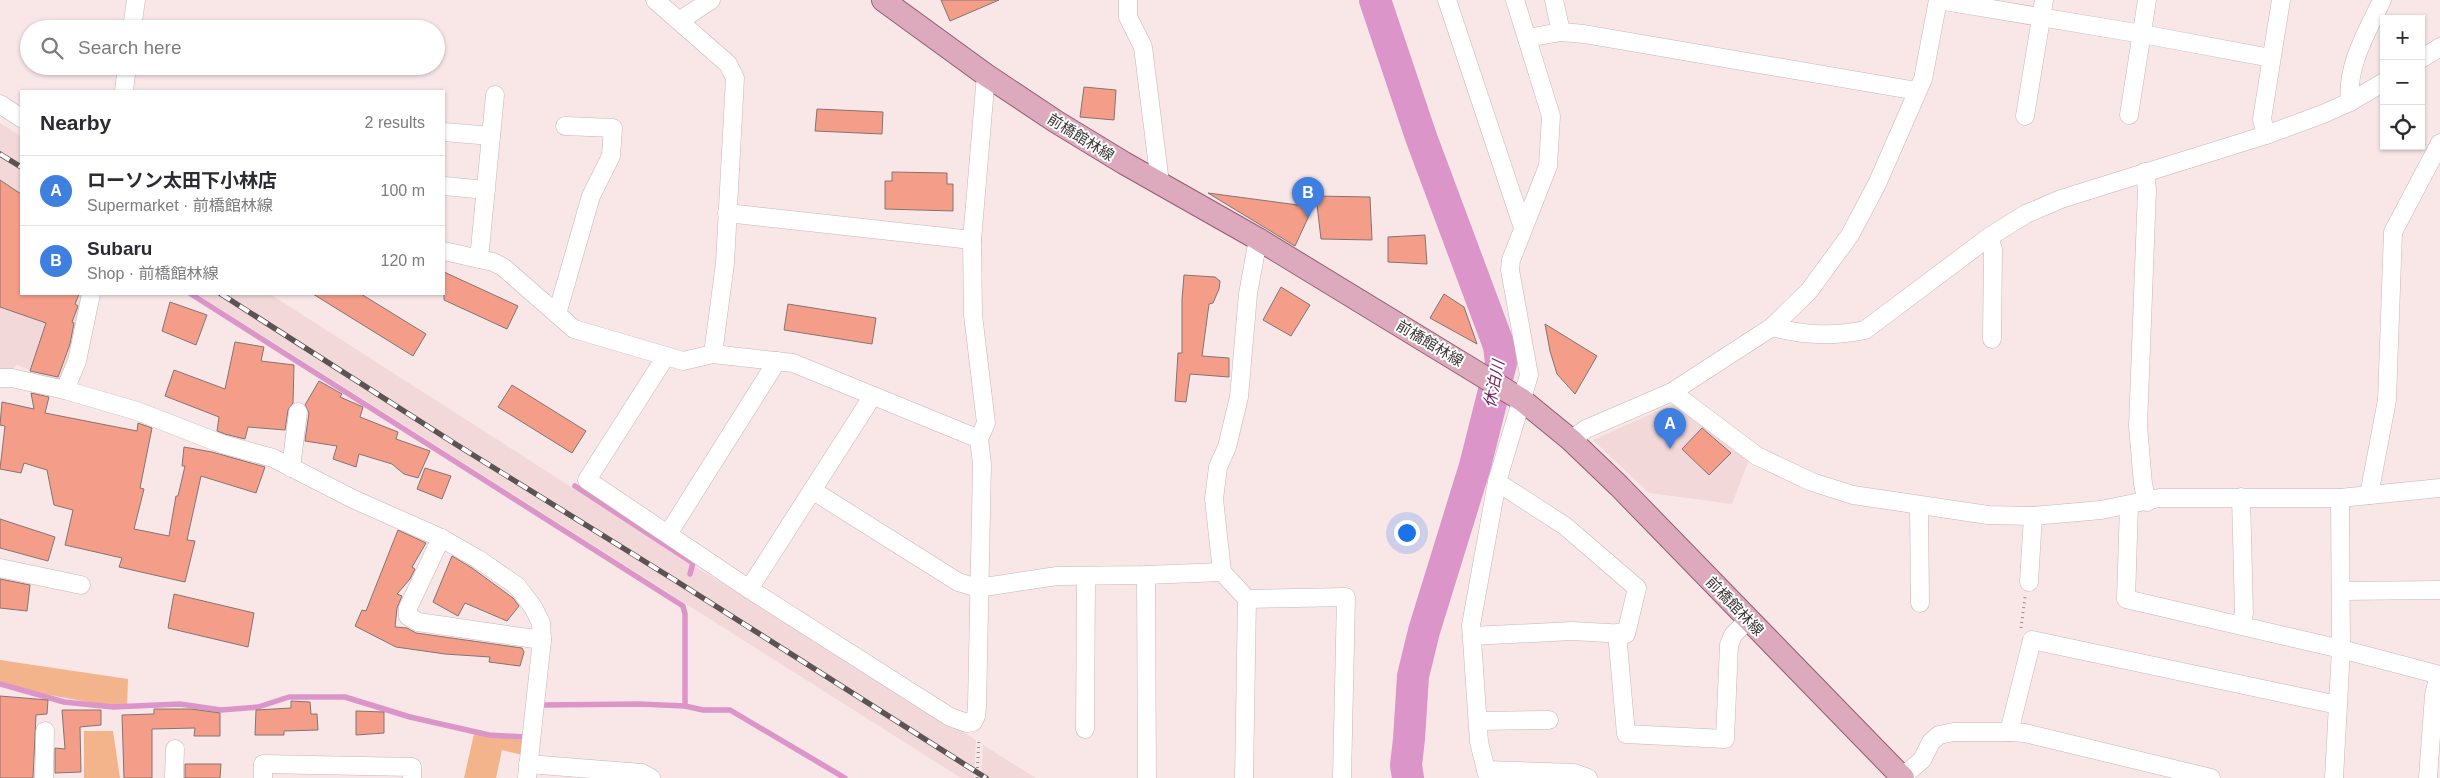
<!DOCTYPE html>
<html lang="en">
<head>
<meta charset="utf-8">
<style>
  :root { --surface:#fff; --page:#f2f2f3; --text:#2b2b33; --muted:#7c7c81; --line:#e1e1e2; --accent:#ea580c }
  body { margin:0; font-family:Helvetica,"Noto Sans JP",sans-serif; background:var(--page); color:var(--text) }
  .controls { position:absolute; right:15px; top:15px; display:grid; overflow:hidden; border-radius:0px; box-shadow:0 1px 4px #0004 }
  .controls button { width:45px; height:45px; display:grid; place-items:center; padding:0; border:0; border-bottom:1px solid var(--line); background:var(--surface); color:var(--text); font:25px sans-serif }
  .you { position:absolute; left:1406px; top:532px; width:18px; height:18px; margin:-12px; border:4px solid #fff; border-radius:50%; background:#1a73e8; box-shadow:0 0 0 8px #1a73e833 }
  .badge { display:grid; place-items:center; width:32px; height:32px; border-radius:50%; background:var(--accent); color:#fff; font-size:16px; font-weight:700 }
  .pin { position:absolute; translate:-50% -41px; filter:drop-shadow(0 1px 2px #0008) }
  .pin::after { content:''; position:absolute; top:26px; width:18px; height:15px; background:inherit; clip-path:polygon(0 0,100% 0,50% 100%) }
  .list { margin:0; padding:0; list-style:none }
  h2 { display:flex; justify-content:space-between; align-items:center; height:65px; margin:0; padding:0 20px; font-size:21px }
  h2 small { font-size:16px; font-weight:400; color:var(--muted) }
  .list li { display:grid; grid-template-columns:32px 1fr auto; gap:15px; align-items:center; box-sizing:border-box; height:70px; padding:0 20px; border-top:1px solid var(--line) }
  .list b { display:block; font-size:19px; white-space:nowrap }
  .list p { margin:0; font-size:16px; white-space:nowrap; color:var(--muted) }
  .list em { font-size:16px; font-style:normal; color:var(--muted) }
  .icon { flex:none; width:28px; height:28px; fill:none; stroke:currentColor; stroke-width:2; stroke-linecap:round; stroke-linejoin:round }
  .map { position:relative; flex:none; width:2440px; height:778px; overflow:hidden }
  .search { position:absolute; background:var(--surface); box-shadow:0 1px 4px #0004; left:20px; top:20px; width:425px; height:55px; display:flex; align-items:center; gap:12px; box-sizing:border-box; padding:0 18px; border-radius:28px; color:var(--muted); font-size:19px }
  .panel { position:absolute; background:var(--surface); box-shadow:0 1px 4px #0004; left:20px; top:90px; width:425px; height:205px; border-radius:0px }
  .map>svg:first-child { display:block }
  .built { fill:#f2d8d9 }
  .green { fill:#f3b48c }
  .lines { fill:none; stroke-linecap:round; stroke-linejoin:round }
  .stream { stroke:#dc95c9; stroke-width:5.5 }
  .river { stroke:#dc95c9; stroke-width:32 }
  .building { fill:#f49e89; stroke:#837471 }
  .minor-casing { stroke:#c7b5b6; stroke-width:19 }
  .major-casing { stroke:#945c71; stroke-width:24 }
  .path { stroke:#978b8b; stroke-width:3; stroke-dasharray:1 4; stroke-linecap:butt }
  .minor { stroke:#fff; stroke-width:18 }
  .major { stroke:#dca9bd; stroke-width:22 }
  .rail-casing { stroke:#5c5454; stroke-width:5.5 }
  .rail { stroke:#fff; stroke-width:4; stroke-dasharray:11; stroke-linecap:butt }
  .labels { text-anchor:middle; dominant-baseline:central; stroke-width:4; stroke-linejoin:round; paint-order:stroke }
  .street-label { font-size:15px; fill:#3c3636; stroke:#fff }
  .water-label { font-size:16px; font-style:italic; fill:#752365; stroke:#fff }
</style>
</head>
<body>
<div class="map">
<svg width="2440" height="778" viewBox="0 0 2440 778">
  <rect width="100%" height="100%" fill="#f9e7e8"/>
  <g class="built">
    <path d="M0,123L21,136V294H85L79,323L60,382L17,365L10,372L0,370Z"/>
    <path d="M197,294H270L696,567L976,740L974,778H961Z"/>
    <path d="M1677,402L1750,457L1732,504L1649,493L1593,440Z"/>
    <path d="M983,745L1036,778H981Z"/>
  </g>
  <g class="green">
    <path d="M0,660L128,679L127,709L0,686Z"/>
    <path d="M84,731H113L120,778H84Z"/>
    <path d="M474,734L524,740L522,755L502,750L496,778H464Z"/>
  </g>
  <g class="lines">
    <g class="stream">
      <path d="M191,294L683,606L685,614V706"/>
      <path d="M575,486L693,563L690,574"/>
      <path d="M0,684L64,702L113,707L180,704L221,710L258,707L289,697H345L410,717L489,735L525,737"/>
      <path d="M542,705L639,704L685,706L703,710H730L845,778"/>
    </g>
    <path class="river" d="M1375,0L1421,137L1499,346L1501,363L1475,466L1424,631L1413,676L1409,739L1406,765L1408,778"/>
  </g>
  <g class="building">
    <path d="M941,0H999L950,21Z"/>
    <path d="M1084,87L1116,90L1114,120L1080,117Z"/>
    <path d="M817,109L883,112L882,134L815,131Z"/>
    <path d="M892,172L947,173V184H953V211L885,209V181H892Z"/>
    <path d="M0,180L21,194V294H79L75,304L78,306L72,322L74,323L70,344L58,377L30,371L46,323L0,307Z"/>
    <path d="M1208,193L1313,207L1295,246Z"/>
    <path d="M1316,196L1370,197L1372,240L1321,239Z"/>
    <path d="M1425,235L1427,264L1388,262V237Z"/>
    <path d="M444,272L518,306L507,329L444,300Z"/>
    <path d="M1184,275L1215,277L1220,281L1219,289L1213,303L1209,304L1202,356L1229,358V377L1190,374L1186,402L1175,401L1178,353H1182V299Z"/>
    <path d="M1281,287L1310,305L1291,336L1263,320Z"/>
    <path d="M313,294H361L426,334L413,356Z"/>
    <path d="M1444,294L1464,307L1477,344L1430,318Z"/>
    <path d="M170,302L207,315L196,345L162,331Z"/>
    <path d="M788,304L876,318L872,344L784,330Z"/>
    <path d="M1545,324L1597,356L1575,394L1557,374L1550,351Z"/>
    <path d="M235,342L264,347L261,361L294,365L293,403L288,410L285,430L248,427L245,439L225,434L217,431L219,417L165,396L174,370L225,389Z"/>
    <path d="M319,381L342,394L340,397L363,407L360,417L398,432L396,439L430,451L418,478L404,474L392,464L359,454L356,467L333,459L337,446L305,441L309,413L305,405Z"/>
    <path d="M512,385L586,431L572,453L498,407Z"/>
    <path d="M31,393L49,397L45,413L137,431L138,423L152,428L140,488L144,489L134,529L169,536L176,496H178L185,466H182L184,447L212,452L265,467L256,493L201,476L187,540L195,541L185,582L119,567L122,558L65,545L73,510L54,505L47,470L24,463L21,473L0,469L5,426L0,425L2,402L34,409Z"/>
    <path d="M1702,428L1731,453L1709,475L1682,449Z"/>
    <path d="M425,468L451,476L442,499L417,489Z"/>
    <path d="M0,519L55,537L48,561L0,548Z"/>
    <path d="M398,530L426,543L412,567L415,569L410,579L397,594L402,596L397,608L395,627L407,628L416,633L522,648L524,652L520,666L489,662L490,657L445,654L396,647L355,626L362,610L366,611Z"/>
    <path d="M452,556L472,568L513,598L519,606L507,621L465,603L458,616L433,602Z"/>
    <path d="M0,579L30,585L27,611L0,608Z"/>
    <path d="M174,594L254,613L248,647L168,628Z"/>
    <path d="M0,696L48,700L47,714L36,715L33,778H0Z"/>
    <path d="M291,701L310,702L311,714H317L318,730L284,731V735H255L256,710L291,708Z"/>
    <path d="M154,709H191L220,713V736H194L195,728L152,729V778H124L122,715L154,714Z"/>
    <path d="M62,710H101V725L80,727L81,772L55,773V748L65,749Z"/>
    <path d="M356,711L384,712V733L356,735Z"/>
    <path d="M185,764H221L220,778H185Z"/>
  </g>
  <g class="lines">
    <defs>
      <g id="minor">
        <path d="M655,0L728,64L735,78L725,263L713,354"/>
        <path d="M1128,0V17L1143,47L1160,183"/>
        <path d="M1447,0L1523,228"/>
        <path d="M1554,0L1561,32"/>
        <path d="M1938,0L2142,34L2271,58"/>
        <path d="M679,21L711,0"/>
        <path d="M132,29L136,0"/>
        <path d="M1527,38L1561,32L1584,34L1917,91"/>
        <path d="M2421,59L2440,47"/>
        <path d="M124,91L127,66"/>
        <path d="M2350,102C2346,66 2367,32 2382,0"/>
        <path d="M0,104L21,118"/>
        <path d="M2129,115L2147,0"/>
        <path d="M2025,116L2044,0"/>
        <path d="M444,132L491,136"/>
        <path d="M2266,135L2262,119L2281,0"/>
        <path d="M2145,172L2147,190L2138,426L2143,484L2147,502"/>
        <path d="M444,186L486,190"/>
        <path d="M727,213L972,240"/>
        <path d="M1989,237L1993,249L1992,339"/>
        <path d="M1258,239L1248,294L1239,397L1227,447L1218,467L1214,499L1222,572L1247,599L1346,597L1342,778"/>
        <path d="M444,251L493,262L503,267L574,329L683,361L713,354L793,363L979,439"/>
        <path d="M479,259L495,95"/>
        <path d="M557,314L591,196L611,156L613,128L565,126"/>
        <path d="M1772,327C1804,335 1832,337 1865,330L1989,237L2026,214L2061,199L2266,135L2323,114L2350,102L2384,82"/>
        <path d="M666,356L587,480L749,589L950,717L967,723L973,722L976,716L977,706L982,464L979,439L986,423L973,315L972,240L986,75"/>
        <path d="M0,378H12L65,390L137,411L222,444L273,458L353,499L441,538L478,559L517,586L533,607L541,623L542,640L527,778"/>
        <path d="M65,390L77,361L91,294"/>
        <path d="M1672,392L1757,456L1812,482L1853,495L1988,515L2033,516L2101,510L2159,498H2340L2440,488"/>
        <path d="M1571,440L1586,429L1672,392L1772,327L1809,291L1850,235L1877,184L1923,79L1938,0"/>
        <path d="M291,468L298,412"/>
        <path d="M812,490L958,582L978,588L1057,576L1146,575L1222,572"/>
        <path d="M2369,495L2387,400L2393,232L2440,143"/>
        <path d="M2241,497L2244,613L2241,625"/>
        <path d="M2129,505L2126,599L2341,649L2440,675"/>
        <path d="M1919,506L1920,603"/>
        <path d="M668,534L777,361"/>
        <path d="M441,538L408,608V616L418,622L542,640"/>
        <path d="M0,568L81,585"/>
        <path d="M1146,575L1147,778"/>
        <path d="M2029,582L2033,516"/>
        <path d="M749,589L872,397"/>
        <path d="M2341,591L2440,590"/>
        <path d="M1617,633L1626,734L1725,739L1729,645L1733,635L1748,620"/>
        <path d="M1472,636L1572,631L1626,634L1637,588L1565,526L1497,482"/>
        <path d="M1478,721L1549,720"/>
        <path d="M1085,729L1086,576"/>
        <path d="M528,764L642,773L651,778"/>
        <path d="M1486,770L1574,773L1588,778"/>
        <path d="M1902,777L1922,760L1931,742L1939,735L1954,732H2009"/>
        <path d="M44,778L45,731"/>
        <path d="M174,778L175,749"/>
        <path d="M263,778V764L412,767V778"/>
        <path d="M1244,778L1247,599"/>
        <path d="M1488,778L1479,742L1471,625L1497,482L1529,375L1510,270L1511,260L1548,166L1551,116L1515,0"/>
        <path d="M2211,778L2025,733L2009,732L2032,640L2338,705"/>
        <path d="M2334,778L2341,649L2340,498"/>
        <path d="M2428,778L2434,695L2439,675"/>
      </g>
      <path id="major" d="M883,0L986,75L1055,121L1124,163L1258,239L1522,400L1571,440L1619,486L1903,778"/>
    </defs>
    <use href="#minor" class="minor-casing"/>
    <use href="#major" class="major-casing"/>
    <g class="path">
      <path d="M2021,628L2025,597"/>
      <path d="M977,778L979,738"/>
    </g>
    <use href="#minor" class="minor"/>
    <use href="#major" class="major"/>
    <defs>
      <g id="rail">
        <path d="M0,154L21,167"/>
        <path d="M221,294L457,445L673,579L986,778"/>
      </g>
    </defs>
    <use href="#rail" class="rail-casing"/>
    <use href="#rail" class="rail"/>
  </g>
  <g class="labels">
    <g class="street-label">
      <text transform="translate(1081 137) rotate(32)">前橋館林線</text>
      <text transform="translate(1430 343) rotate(31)">前橋館林線</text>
      <text transform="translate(1735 606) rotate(46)">前橋館林線</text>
    </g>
    <g class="water-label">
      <text transform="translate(1494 384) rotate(-79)">休泊川</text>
    </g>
  </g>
</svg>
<div class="controls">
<button>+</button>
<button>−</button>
<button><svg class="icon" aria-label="locate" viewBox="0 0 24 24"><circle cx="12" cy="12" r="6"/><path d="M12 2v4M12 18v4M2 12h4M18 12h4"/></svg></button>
</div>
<div class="you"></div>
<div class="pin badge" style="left:1670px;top:449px;background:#3f7fe0">A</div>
<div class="pin badge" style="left:1308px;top:218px;background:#3f7fe0">B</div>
<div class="search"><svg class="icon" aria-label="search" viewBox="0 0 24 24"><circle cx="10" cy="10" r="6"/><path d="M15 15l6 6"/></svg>Search here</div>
<section class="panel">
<h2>Nearby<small>2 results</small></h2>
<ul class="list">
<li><span class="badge" style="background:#3f7fe0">A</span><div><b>ローソン太田下小林店</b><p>Supermarket · 前橋館林線</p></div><em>100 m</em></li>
<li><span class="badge" style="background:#3f7fe0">B</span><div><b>Subaru</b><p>Shop · 前橋館林線</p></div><em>120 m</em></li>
</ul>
</section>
</div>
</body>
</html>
